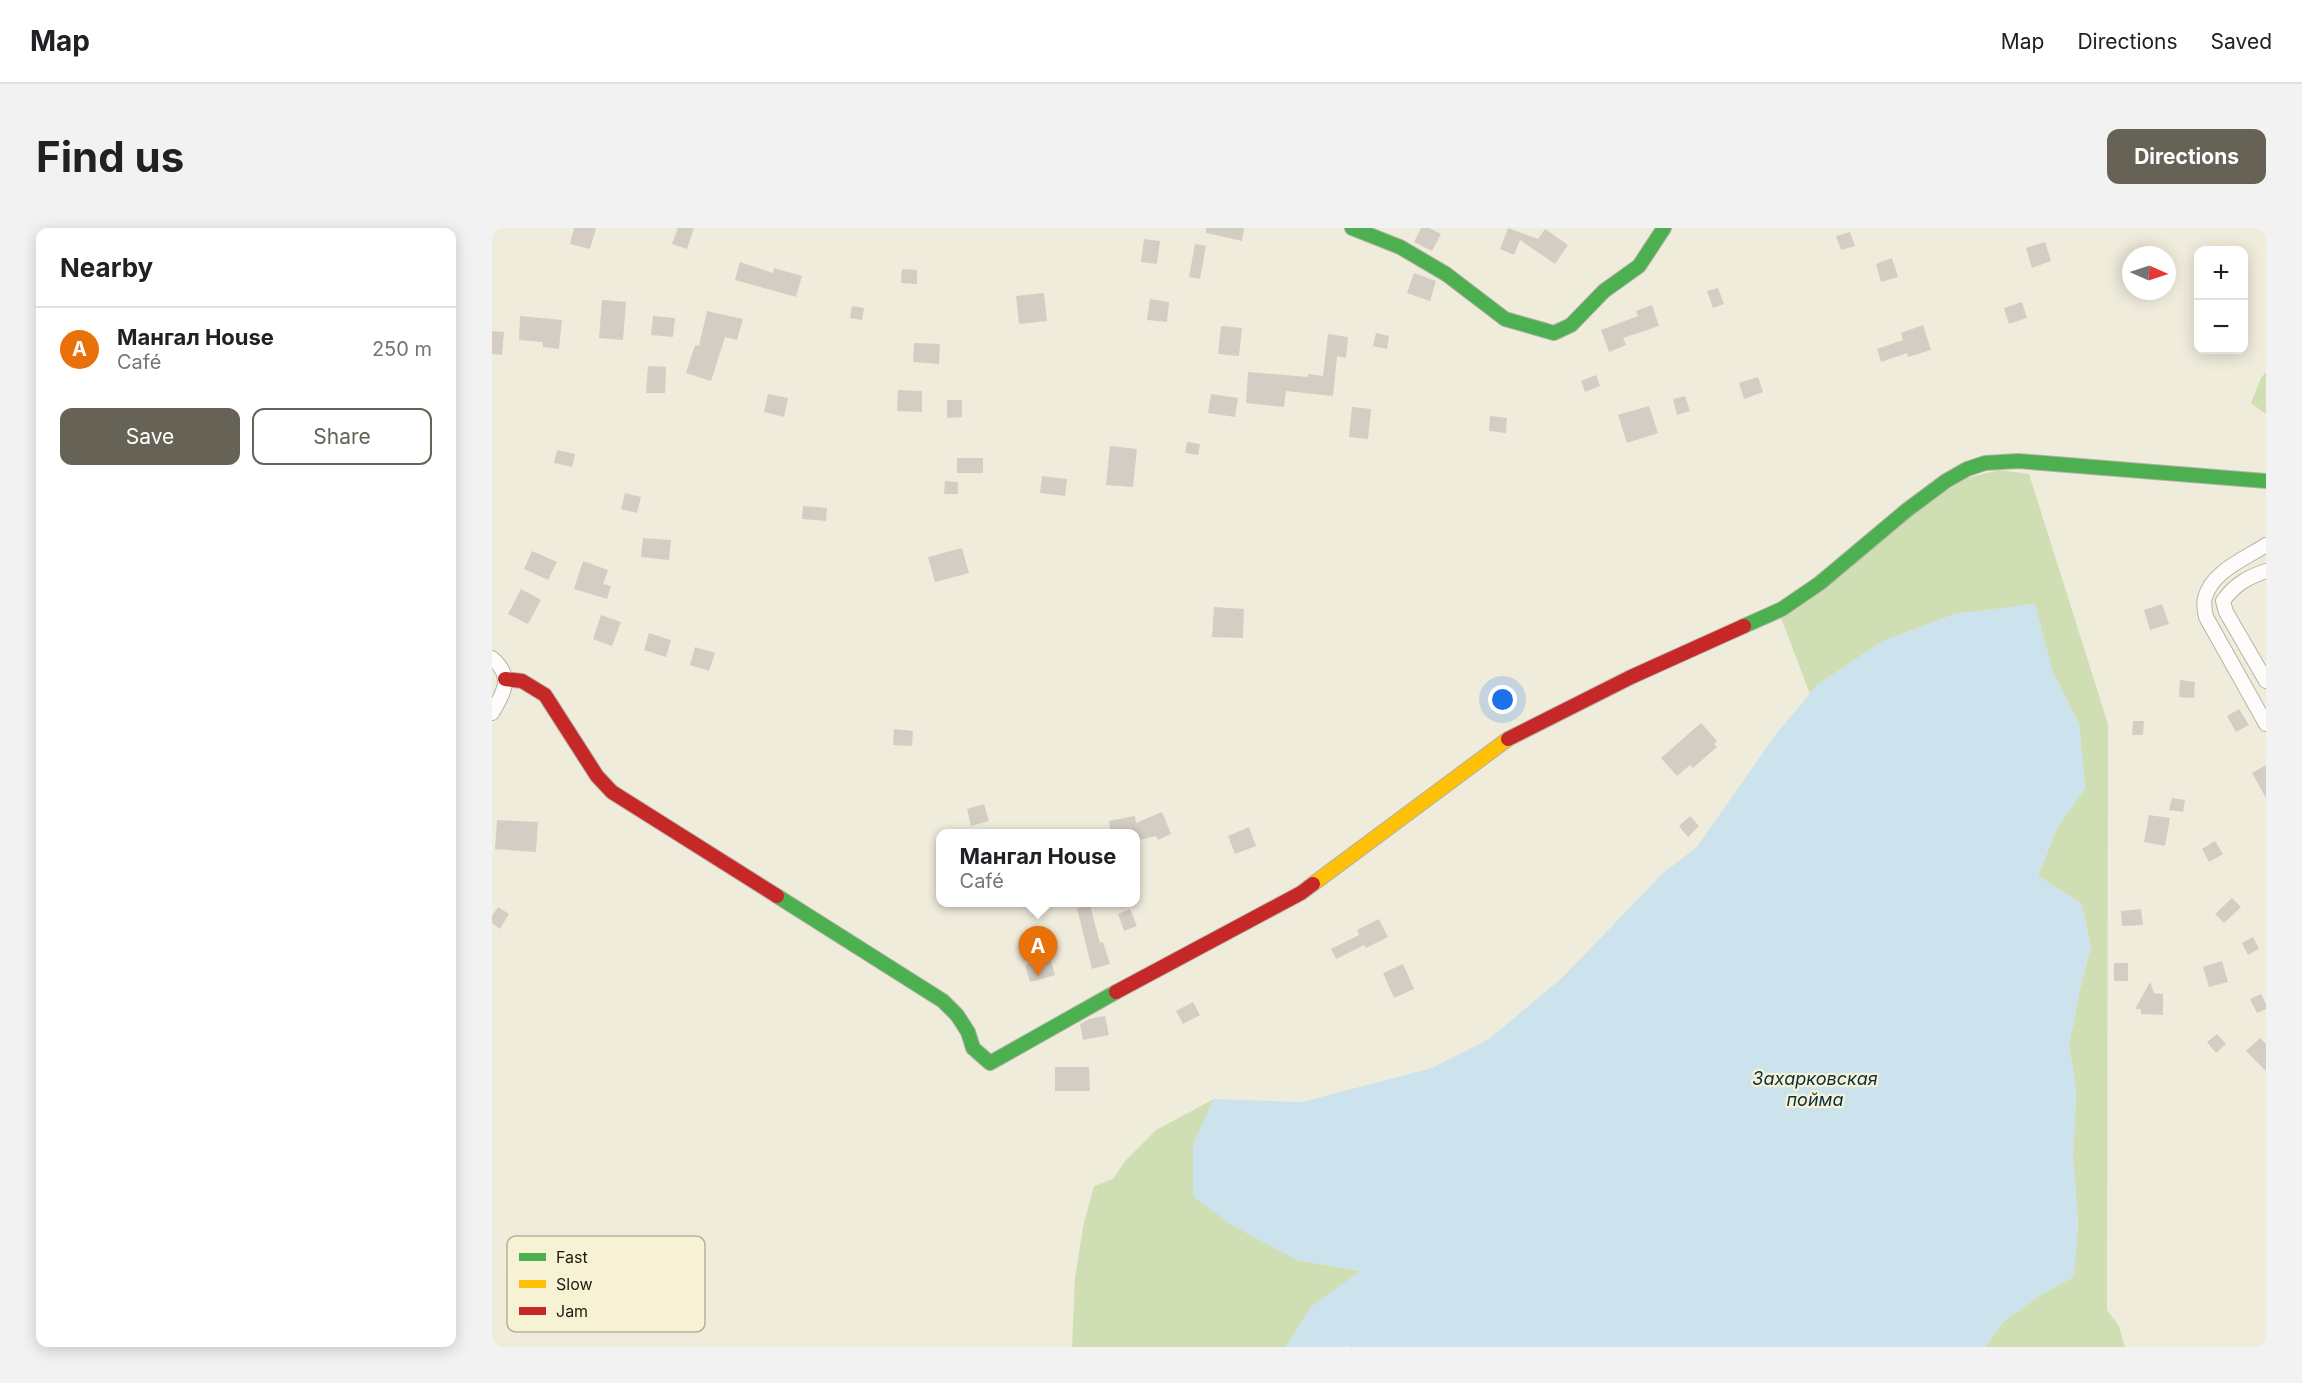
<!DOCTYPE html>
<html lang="en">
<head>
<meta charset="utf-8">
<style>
  :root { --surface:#fff; --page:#f2f2f2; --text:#202124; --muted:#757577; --line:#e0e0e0; --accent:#666356 }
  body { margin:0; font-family:Inter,sans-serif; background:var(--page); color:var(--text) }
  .controls { position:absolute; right:18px; top:18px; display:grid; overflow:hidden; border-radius:12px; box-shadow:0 3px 15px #0003 }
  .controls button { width:54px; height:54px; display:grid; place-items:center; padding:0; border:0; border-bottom:2px solid var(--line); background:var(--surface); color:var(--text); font:30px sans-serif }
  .compass { position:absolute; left:1630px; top:18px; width:54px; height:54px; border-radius:50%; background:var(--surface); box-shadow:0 3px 15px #0003; rotate:93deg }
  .you { position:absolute; left:1011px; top:472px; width:21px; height:21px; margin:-15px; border:4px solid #fff; border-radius:50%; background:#1a73e8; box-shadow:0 0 0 9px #1a73e833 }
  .badge { display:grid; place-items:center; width:39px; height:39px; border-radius:50%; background:var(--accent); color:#fff; font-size:20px; font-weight:700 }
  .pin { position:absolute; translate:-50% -50px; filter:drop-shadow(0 2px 3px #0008) }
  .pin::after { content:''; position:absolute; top:32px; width:21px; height:18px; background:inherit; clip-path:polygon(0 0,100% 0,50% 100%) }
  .popup { position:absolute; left:444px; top:601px; width:204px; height:78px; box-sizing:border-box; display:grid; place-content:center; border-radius:12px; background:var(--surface); filter:drop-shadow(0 2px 4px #0005); font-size:20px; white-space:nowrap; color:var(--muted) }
  .popup b { font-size:22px; color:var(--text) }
  .popup::after { content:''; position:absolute; left:50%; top:100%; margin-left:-12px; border:12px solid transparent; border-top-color:var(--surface) }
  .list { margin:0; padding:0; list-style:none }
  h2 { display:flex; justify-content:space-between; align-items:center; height:78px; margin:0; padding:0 24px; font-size:26px }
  h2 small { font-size:20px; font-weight:400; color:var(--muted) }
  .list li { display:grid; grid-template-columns:39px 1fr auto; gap:18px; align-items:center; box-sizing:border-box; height:84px; padding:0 24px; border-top:2px solid var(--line) }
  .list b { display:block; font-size:22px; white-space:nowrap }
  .list p { margin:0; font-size:20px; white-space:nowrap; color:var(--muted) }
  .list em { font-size:20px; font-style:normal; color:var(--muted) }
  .actions { display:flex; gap:12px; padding:18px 24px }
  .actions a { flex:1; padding:14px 0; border:2px solid var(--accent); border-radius:12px; text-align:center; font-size:21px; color:var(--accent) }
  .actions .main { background:var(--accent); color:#fff }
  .map { position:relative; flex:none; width:1774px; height:1119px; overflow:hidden; border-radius:12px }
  header { display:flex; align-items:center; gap:36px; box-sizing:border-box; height:84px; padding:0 30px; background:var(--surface); border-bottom:2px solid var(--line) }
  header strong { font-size:28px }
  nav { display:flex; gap:33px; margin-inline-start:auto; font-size:21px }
  .intro { display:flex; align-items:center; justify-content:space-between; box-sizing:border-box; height:144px; padding:0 36px }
  h1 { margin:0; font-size:42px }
  .button { padding:15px 27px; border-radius:12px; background:var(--accent); color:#fff; font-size:21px; font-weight:700 }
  main { display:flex; gap:36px; padding:0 36px }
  aside { flex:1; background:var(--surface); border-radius:12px; box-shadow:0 3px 15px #0003 }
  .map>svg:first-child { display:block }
  .green { fill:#d0deb4 }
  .water { fill:#cce2ec }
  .building { fill:#d4cdc4 }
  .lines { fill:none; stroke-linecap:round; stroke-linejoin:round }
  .street-casing { stroke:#b6b3a7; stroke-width:16 }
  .fast-casing { stroke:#b6b3a7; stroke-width:16 }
  .slow-casing { stroke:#b6b3a7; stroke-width:16 }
  .jam-casing { stroke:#b6b3a7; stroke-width:16 }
  .street { stroke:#fdfcfa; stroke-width:14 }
  .fast { stroke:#4caf50; stroke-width:14 }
  .slow { stroke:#ffc107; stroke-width:14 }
  .jam { stroke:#c62828; stroke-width:14 }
  .labels { text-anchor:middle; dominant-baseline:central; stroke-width:4.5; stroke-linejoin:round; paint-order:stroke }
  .water-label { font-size:18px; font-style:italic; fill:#062f44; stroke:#f8f2d4 }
  .key { fill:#f8f2d4; stroke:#b6b199; stroke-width:1.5 }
  .key-label { font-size:16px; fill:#1b190e }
</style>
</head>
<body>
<header>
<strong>Map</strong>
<nav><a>Map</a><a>Directions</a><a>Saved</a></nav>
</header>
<div class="intro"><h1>Find us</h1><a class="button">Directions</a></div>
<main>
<aside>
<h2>Nearby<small></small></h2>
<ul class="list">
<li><span class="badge" style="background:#e8710a">A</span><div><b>Мангал House</b><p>Café</p></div><em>250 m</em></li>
</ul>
<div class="actions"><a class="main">Save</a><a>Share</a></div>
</aside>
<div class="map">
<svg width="1774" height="1119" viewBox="0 0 1774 1119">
  <rect width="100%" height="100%" fill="#f0ecdc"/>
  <g class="green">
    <path d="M1774,144V186L1759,175L1769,150Z"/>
    <path d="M1507,242L1537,246L1616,496L1615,1082L1627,1098L1633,1119H1493L1512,1093L1550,1066L1581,1049L1586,996L1581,930L1584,863L1577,816L1589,756L1599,718L1589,675L1546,648L1565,600L1593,560L1587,496L1560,442L1543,376L1463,386L1391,413L1325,457L1318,466L1288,387L1425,281L1475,250Z"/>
    <path d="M722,871L701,917L805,1032L869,1043L819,1079L794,1119H580L583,1050L591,999L602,958L621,951L633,933L664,902Z"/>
  </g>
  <path class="water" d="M1543,376L1560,442L1587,496L1593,560L1565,600L1546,648L1589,675L1599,719L1589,756L1577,816L1584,863L1581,930L1586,996L1582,1049L1550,1066L1512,1093L1493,1119H858L855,1117L852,1119H794L819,1079L868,1043L805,1032L739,997L701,968V917L722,871L810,874L940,840L997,811L1071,749L1172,644L1204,620L1285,505L1325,457L1391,413L1463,386Z"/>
  <g class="building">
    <path d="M82,0H104L98,21L78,16Z"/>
    <path d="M186,0H202L195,21L180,16Z"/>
    <path d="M714,0H752L750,13L714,5Z"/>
    <path d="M929,0H937L949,6L940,23L922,14Z"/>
    <path d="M1016,0L1046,11L1053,1L1076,17L1063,36L1028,12L1022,27L1008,21Z"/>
    <path d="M1358,4L1363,18L1349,22L1344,8Z"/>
    <path d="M652,11L668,13L665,36L649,34Z"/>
    <path d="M1553,14L1559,33L1540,40L1534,20Z"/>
    <path d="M703,16L714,18L708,51L697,49Z"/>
    <path d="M1400,30L1406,49L1389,54L1384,36Z"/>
    <path d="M248,34L281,45L282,40L310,48L304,69L243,52Z"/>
    <path d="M410,41L425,42V56L409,55Z"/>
    <path d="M922,45L944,53L938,73L915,65Z"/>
    <path d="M1226,60L1232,76L1221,80L1215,63Z"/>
    <path d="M552,65L555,93L527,96L524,68Z"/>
    <path d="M658,71L677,74L675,94L655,92Z"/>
    <path d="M110,72L134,74L131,112L107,110Z"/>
    <path d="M1530,74L1535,90L1517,96L1512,80Z"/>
    <path d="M1160,77L1167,98L1131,110L1134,117L1117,124L1109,102L1146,88L1144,83Z"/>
    <path d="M360,78L372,80L370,92L358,90Z"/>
    <path d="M215,83L251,91L245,112L233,109L219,153L194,145L203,117L207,118Z"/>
    <path d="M28,88L70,92L67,121L51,119V114L27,112Z"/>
    <path d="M161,88L183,90L181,109L159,107Z"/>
    <path d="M1431,97L1439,122L1416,129L1415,125L1389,134L1385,121L1411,112L1409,105Z"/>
    <path d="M729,98L750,100L747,128L726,126Z"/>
    <path d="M0,103L12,104L10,127L0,126Z"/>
    <path d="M884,105L897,108L895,121L881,118Z"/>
    <path d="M836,106L856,109L854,130L845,128L841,168L794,163L792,179L754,175L756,144L816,149V146L831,148Z"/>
    <path d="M422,115L448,116L447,136L421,134Z"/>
    <path d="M156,138L174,139L173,165H154Z"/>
    <path d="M1104,147L1108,158L1093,164L1089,153Z"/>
    <path d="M1266,149L1271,164L1252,171L1247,155Z"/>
    <path d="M406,162L430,163V184L405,183Z"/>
    <path d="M276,166L296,170L292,189L272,184Z"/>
    <path d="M719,166L746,170L743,189L716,185Z"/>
    <path d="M1193,168L1198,183L1185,187L1181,171Z"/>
    <path d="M455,172H470V189L455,190Z"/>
    <path d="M1157,178L1166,205L1135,215L1126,187Z"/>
    <path d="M860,179L879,181L876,211L857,209Z"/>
    <path d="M998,188L1015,190L1014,205L997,203Z"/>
    <path d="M695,214L708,216L706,227L693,225Z"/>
    <path d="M618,218L645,221L641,259L614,257Z"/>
    <path d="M65,222L83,226L80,239L62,235Z"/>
    <rect x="465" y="230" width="26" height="15"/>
    <path d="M550,248L575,251L573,268L548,265Z"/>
    <path d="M453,253L466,254V266H452Z"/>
    <path d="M133,265L149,269L145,285L129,281Z"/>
    <path d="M311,278L335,280L334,293L310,291Z"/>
    <path d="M151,310L179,312L177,332L149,329Z"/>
    <path d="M470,320L477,345L443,354L436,329Z"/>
    <path d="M40,323L65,334L56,352L32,341Z"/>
    <path d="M91,333L116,342L111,356L119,358L115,371L82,361Z"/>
    <path d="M29,361L49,372L36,396L16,386Z"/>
    <path d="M1670,376L1677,396L1658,402L1652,382Z"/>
    <path d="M722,379L752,381L751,410L720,409Z"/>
    <path d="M109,387L129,394L120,418L101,411Z"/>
    <path d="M157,405L179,412L174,429L152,422Z"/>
    <path d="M203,419L223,425L217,443L198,437Z"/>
    <path d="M1688,452L1703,454L1702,470L1687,469Z"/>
    <path d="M1747,481L1757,497L1744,504L1735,488Z"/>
    <path d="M1641,493H1652L1651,507H1640Z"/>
    <path d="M1209,495L1225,513L1222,516L1225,519L1201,540L1198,537L1185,548L1169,530Z"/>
    <path d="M402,501L421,503L420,518L401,517Z"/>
    <path d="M1774,537V570L1760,545Z"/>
    <path d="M1680,570L1693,572L1691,584L1677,582Z"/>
    <path d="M492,576L497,593L479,598L475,581Z"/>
    <path d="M670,584L679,606L666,612L664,608L644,613V606H619L617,593L643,588L644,595Z"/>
    <path d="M1657,587L1678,590L1673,618L1652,614Z"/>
    <path d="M1198,588L1207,598L1196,609L1187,598Z"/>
    <path d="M5,592L46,594L44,624L3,621Z"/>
    <path d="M757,599L764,618L743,626L736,608Z"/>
    <path d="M1723,613L1731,626L1717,634L1710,621Z"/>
    <path d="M1740,670L1749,679L1732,695L1723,686Z"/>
    <path d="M598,677L608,715L611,714L618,736L600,741L585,680Z"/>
    <path d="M6,679L17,686L8,701L0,695V688Z"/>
    <path d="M638,681L645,698L632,703L626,686Z"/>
    <path d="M1649,681L1651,697L1630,698L1629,683Z"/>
    <path d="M887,691L896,709L874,720L872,717L844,731L839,721L867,707L865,702Z"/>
    <path d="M1761,709L1767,721L1756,727L1750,715Z"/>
    <path d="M558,730L563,747L538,754L533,737Z"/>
    <path d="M1730,733L1736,754L1717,759L1711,739Z"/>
    <rect x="1622" y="735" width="14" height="18"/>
    <path d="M911,736L922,761L902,770L891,745Z"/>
    <path d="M1658,754L1662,765L1671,766V787L1649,786V781H1643Z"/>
    <path d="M1769,766L1774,776V781L1765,785L1758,771Z"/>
    <path d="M701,774L708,787L691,796L684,783Z"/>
    <path d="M613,788L617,807L591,812L588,796L597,791Z"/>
    <path d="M1725,806L1734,816L1724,825L1715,814Z"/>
    <path d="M1768,810L1774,816V843L1754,823Z"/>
    <path d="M563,839H597L598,863H563Z"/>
  </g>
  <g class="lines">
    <defs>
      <g id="street">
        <path d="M1774,317C1754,330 1719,344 1713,370C1711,376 1713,383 1714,389L1774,496"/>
        <path d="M1774,343C1756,349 1742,357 1731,373L1734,384L1774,453"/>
        <path d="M0,430C22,449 12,464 0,485"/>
      </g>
      <g id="fast">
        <path d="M860,0L908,19L954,46L1013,91L1062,105L1079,97L1112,63L1147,38L1172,0"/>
        <path d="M1252,398L1290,381L1328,355L1415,282L1454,253L1475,241L1493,235L1526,233L1774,253"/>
        <path d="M285,668L451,773L465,787L476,804L481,820L498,835L624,764"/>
      </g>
      <path id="slow" d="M821,656L1016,511"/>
      <g id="jam">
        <path d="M13,451L30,453L53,467L105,548L120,564L285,668"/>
        <path d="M1016,511L1139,449L1252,398"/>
        <path d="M624,764L809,665L821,656"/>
      </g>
    </defs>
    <use href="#street" class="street-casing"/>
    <use href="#fast" class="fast-casing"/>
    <use href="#slow" class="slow-casing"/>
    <use href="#jam" class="jam-casing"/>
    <use href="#street" class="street"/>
    <use href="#fast" class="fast"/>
    <use href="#slow" class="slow"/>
    <use href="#jam" class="jam"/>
  </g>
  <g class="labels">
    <g class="water-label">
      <text x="1323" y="850">Захарковская<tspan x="1323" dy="21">пойма</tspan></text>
    </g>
  </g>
  <rect x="15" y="1008" width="198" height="96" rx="9" class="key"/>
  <rect x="27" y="1025" width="27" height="8" fill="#4caf50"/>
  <rect x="27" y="1052" width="27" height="8" fill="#ffc107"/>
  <rect x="27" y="1079" width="27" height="8" fill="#c62828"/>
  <g class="key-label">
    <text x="64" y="1035">Fast</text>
    <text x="64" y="1062">Slow</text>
    <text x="64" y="1089">Jam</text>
  </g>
</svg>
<div class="controls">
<button>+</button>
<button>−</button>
</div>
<svg class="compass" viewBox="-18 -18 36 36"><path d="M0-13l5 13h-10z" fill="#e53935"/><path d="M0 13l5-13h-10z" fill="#757577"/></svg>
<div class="you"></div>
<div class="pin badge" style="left:546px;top:748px;background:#e8710a">A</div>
<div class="popup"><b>Мангал House</b>Café</div>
</div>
</main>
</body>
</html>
